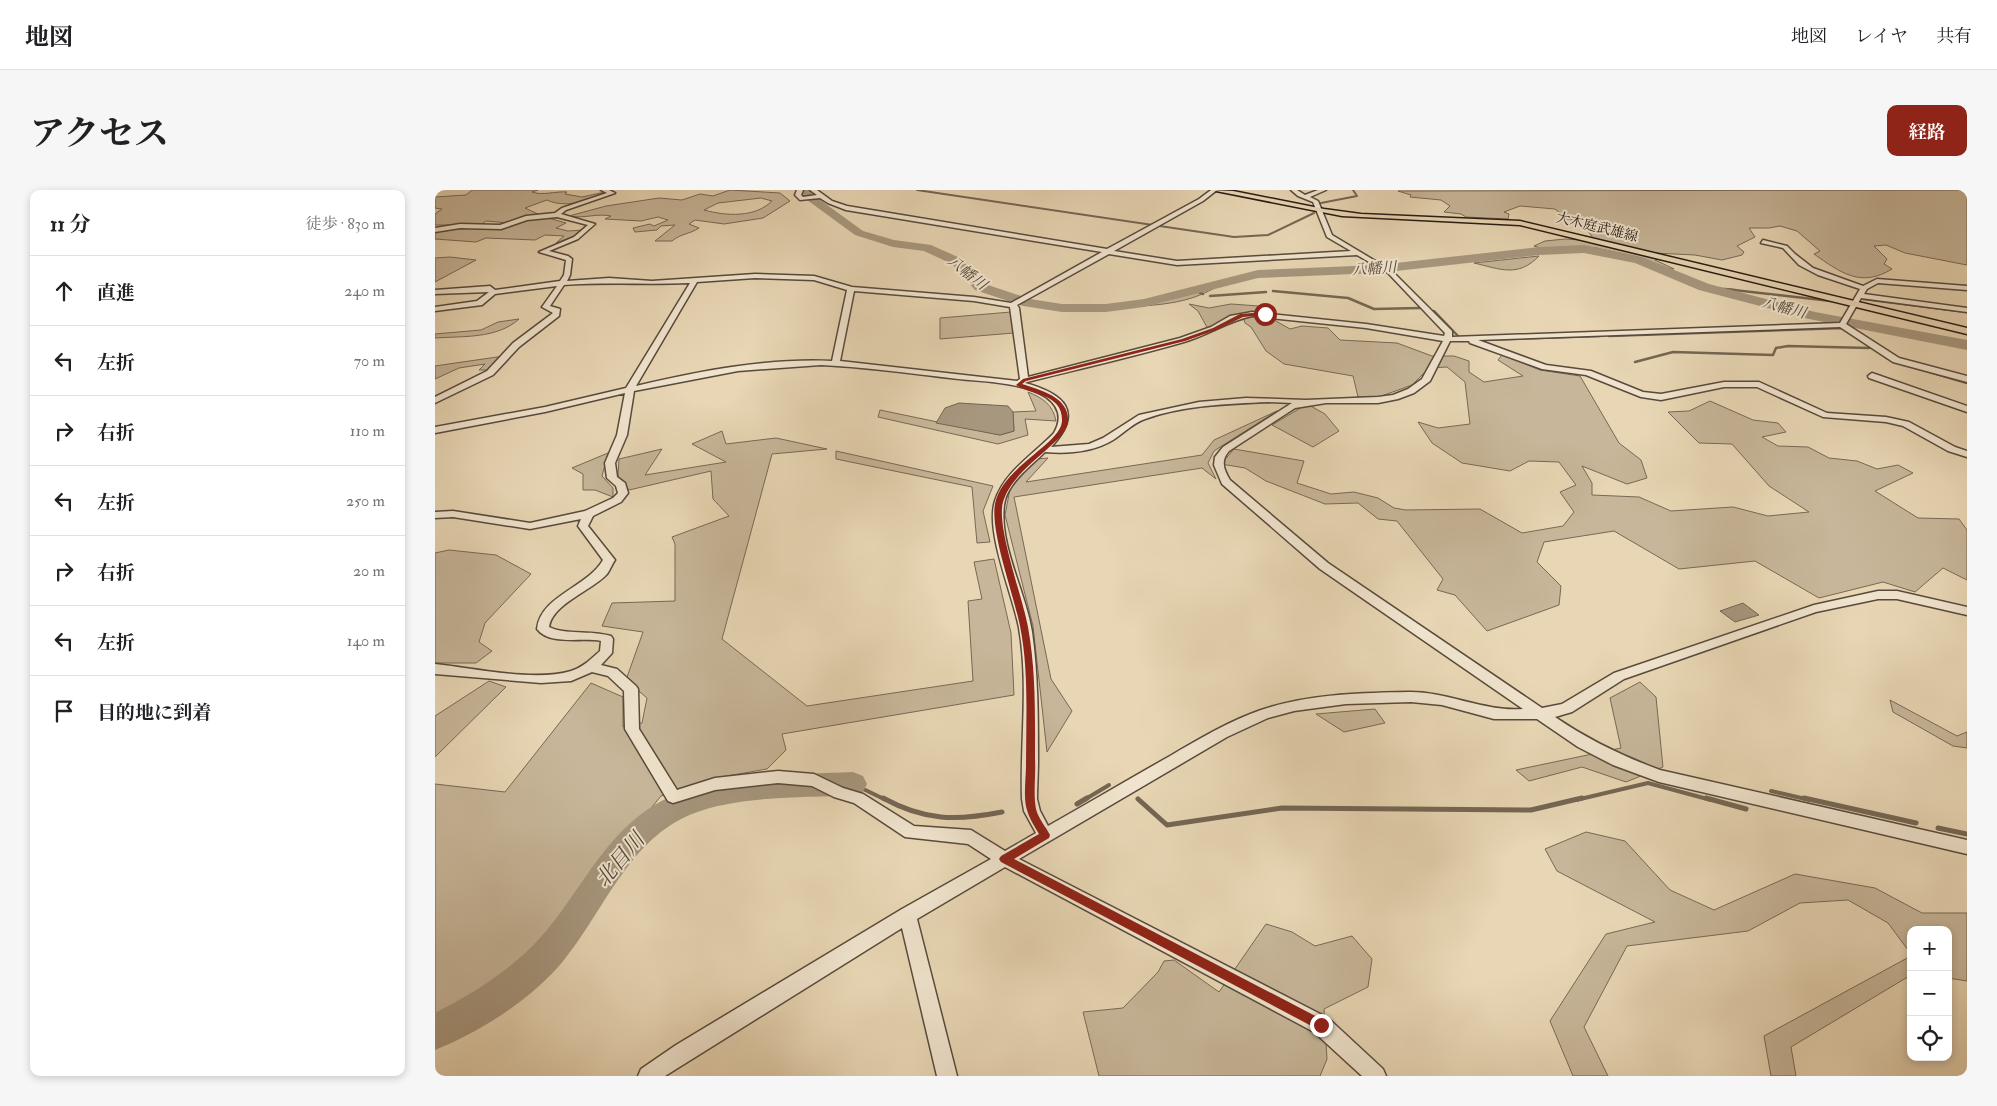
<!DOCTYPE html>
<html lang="ja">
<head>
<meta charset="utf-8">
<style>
  :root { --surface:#fff; --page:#f6f6f6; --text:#202124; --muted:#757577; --line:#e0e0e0; --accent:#8f2418 }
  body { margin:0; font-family:"IM FELL Double Pica","Noto Serif JP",serif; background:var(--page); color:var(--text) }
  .controls { position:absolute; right:15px; bottom:15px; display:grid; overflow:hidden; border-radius:10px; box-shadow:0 2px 8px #0003 }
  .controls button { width:45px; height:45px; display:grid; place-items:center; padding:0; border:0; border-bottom:1px solid var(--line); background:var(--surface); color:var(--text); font:25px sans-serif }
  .stop { position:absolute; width:15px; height:15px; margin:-11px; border:4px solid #8f2418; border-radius:50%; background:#fff }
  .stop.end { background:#8f2418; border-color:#fff; box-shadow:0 1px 5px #0008 }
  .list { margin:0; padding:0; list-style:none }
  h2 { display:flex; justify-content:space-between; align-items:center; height:65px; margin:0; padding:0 20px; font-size:21px }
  h2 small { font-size:16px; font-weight:400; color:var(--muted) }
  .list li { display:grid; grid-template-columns:32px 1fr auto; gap:15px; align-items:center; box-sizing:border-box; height:70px; padding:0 20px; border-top:1px solid var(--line) }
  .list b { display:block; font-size:19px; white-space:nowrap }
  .list em { font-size:16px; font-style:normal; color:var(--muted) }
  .icon { flex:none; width:28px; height:28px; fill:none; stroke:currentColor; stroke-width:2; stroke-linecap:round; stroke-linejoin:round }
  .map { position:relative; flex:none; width:1532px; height:886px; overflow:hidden; border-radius:10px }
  header { display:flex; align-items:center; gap:30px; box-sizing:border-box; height:70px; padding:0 25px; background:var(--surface); border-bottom:1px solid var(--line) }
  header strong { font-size:24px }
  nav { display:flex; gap:28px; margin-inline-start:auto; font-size:18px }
  .intro { display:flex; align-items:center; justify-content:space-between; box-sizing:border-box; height:120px; padding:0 30px }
  h1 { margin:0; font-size:35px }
  .button { padding:12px 22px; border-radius:10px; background:var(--accent); color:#fff; font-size:18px; font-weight:700 }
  main { display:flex; gap:30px; padding:0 30px }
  aside { flex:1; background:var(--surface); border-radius:10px; box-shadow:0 2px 8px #0003 }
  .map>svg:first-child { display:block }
  .green { fill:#c7b699; stroke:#786956; fill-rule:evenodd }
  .water { fill:#a7977e; stroke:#746654 }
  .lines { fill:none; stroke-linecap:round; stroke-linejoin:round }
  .stream-far3 { stroke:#746654; stroke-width:2 }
  .stream-far2 { stroke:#746654; stroke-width:2.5 }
  .stream-far1 { stroke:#746654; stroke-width:4 }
  .stream { stroke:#746654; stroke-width:5 }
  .river { fill:#a7977e; fill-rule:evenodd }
  .minor-casing { stroke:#584a3c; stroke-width:3 }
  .major-casing { stroke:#281c14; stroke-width:3 }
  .minor { fill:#f0e4ce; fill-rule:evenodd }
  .major { fill:#e8d6b4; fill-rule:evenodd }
  .route { fill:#8f2418 }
  .labels { text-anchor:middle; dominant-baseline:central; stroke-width:4; stroke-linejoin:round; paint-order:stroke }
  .far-street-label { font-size:14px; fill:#281c14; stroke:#f0e4ce }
  .far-water-label { font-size:15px; font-style:italic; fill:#544739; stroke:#f0e4ce }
  .near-water-label { font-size:21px; font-style:italic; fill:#544739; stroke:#f0e4ce }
</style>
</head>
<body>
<header>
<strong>地図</strong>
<nav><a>地図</a><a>レイヤ</a><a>共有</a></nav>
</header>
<div class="intro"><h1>アクセス</h1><a class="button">経路</a></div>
<main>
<aside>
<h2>11 分<small>徒歩 · 830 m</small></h2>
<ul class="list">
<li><svg class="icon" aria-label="ahead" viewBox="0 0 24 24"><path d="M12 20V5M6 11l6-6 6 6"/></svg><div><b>直進</b></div><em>240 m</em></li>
<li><svg class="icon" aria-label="left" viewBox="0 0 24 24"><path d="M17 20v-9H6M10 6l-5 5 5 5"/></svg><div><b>左折</b></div><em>70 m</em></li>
<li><svg class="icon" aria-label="right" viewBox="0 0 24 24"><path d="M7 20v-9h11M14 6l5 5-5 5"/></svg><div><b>右折</b></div><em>110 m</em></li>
<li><svg class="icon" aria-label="left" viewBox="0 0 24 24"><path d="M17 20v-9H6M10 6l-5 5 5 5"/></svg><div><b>左折</b></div><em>250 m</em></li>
<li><svg class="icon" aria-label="right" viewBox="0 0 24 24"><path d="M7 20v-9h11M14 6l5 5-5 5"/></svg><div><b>右折</b></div><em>20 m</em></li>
<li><svg class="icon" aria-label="left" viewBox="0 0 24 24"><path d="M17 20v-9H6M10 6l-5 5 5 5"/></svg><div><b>左折</b></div><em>140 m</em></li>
<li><svg class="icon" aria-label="arrive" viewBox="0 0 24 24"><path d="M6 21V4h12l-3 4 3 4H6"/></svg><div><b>目的地に到着</b></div></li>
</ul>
</aside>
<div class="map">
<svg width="1532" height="886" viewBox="0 0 1532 886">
  <rect width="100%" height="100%" fill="#e8d6b4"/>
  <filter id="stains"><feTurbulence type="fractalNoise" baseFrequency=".004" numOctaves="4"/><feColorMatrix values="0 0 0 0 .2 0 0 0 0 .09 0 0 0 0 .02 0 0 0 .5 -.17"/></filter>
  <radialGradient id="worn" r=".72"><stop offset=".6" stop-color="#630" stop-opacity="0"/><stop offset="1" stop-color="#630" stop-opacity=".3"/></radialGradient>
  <g class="green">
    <path d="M37,0H103L97,2C108,6 120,1 132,2L130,4L147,7L170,2L174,4C154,10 131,19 112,10L90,18L103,24L74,33L51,31L45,35H0V24L7,19L0,18V7L31,5Z"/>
    <path d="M295,0L345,3L355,11L328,28L289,34L260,30L254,34L264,38C255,44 245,44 237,51H220L240,35L226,36L222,40L200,42L198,38L215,34L219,36L233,30L223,27L206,31L170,29L176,26C161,23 149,29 134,26L171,16L224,8L247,10L265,4L278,6ZM326,8L337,11C320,28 291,26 269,20L283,13Z"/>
    <path d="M1532,0V75L1470,63L1451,55L1439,56L1452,69L1449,74L1457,79C1426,98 1406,83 1379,64L1385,61L1362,41L1345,36L1334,38H1314L1320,47L1302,56L1309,62L1307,65L1287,70L1260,65L1219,63L1158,48L1153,41L1167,35L1157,30L1142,31L1132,29L1120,19L1085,16L1069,22L1074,24L1073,29L1031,27L1026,24L1009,22L1015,16L1006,10L975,7L976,5L963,1Z"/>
    <path d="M110,27L131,33L121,38L133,41L148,40L138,47L121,53L129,46L110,45L100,50L51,48L41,52L0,49V43C15,32 36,40 53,39C72,38 91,29 110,27Z"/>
    <path d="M1130,49L1146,50L1223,69L1220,70L1239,79C1226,80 1215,71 1202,67C1189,64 1174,61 1161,58C1141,55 1116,63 1099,56L1110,51Z"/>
    <path d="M1104,66C1083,88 1065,79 1039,73Z"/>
    <path d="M15,67L41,70L0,92V68Z"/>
    <path d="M783,96C758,111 735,114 707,116Z"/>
    <path d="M754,114L774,118L796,114L824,116L834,122C810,122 794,128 773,139L763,121Z"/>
    <path d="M576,122L579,143L505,149V128Z"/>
    <path d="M832,126L855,139L867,136L893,138L905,150L962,153L997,166H1019L1034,171V182L1049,192L1088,186L1063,170L1067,165L1105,180L1145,186L1184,253L1206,270L1212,288L1192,294L1147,276L1157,293V305L1204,307L1236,321L1298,317L1333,326L1374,322L1334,296L1297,254L1264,253L1233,222L1254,221L1275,211L1318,230L1343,233L1351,242L1327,247L1343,256L1373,257L1394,268L1422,271L1442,279L1463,275L1478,283L1440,301L1483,328L1524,329L1532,340V390L1508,378L1480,402L1448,392L1384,408L1320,371L1244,379L1179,341L1109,352L1102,372L1126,396L1124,415L1052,441L1020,405L1002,400L1008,389L962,331L943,329L923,313L890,314L831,291L810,278L786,274L799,259L869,271L862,293L896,304L919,302L943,308L959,318L971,320L1045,319L1087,343L1128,336L1139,322L1125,302L1141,295L1124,272L1094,271L1075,281L1027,273L997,253L983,232L1003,238L1035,234L1030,192L1012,177L994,178L977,195L941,208L923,207L918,186L849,174L831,161L816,137L810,133L808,127Z"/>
    <path d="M84,129C62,149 28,146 0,148V144L46,140L63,132Z"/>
    <path d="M69,166L56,180H44L50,174L24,178L0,189V176Z"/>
    <path d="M593,202C608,208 618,215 621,231L590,229L593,245L563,254L443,227L445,220L565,245L579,241L578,222L601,221Z"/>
    <path d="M872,214L890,224L904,241L878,257L837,235Z"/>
    <path d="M842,221L779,261L773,273L781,289L767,278L579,307L616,489L637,521L612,562L598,436L570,325L575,299L601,269L613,268L591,292L767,265L779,250Z"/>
    <path d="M287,241L291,254L341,248L392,259L337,264L287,449L372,516L538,491L533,411L547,409L539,372L559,369L576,443L579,505L347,544L351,560L332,579L292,586L226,606L94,767L17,824L0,831V594L70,602L156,493L188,507V537L207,533L212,508L191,490L208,442L167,436L177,413L240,411V354L237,347L294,326L278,309L276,281L194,300L183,286L184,269L227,259L210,285L291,272L257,254Z"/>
    <path d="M401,261L558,296L548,321L555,352L542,353L537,297L401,269Z"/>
    <path d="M173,263L167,286L178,298V307L160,300H148V284L137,278Z"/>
    <path d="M14,360L61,365L96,384L50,433L44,452L57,461L41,473H0V363Z"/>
    <path d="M54,491L71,497L0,567V526Z"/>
    <path d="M1205,492L1221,507L1228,577L1191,592L1147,577L1094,591L1081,580L1186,558L1175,508Z"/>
    <path d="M1455,510L1522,546L1532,542V558L1518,556L1458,522Z"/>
    <path d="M940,519L950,533L909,542L881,524Z"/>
    <path d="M1151,642L1190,651L1235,700L1279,720L1360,684L1440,698L1487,723H1532V791L1513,788V740H1476V764L1453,733L1413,710L1365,713L1313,741L1192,756L1149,837L1173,886H1138L1115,831L1171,744L1220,732L1122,681L1110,659Z"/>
    <path d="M831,734L857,742L880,756L917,746L937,769L933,797L889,819L892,869L885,886H664L648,822L688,818L723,782L729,771L739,770L784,802Z"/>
    <path d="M1476,766V785L1356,857L1361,886H1336L1329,846Z"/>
  </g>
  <g class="water">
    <path d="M524,213L573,216L578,222L579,241L565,245L501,233L510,218Z"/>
    <path d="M1308,413L1324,425L1300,432L1285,421Z"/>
  </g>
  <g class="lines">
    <g class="stream-far3">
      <path d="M482,0L799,47L833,45L879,23"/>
      <path d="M886,13L922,6L918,0"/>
      <path d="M1269,97L1301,100"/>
    </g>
    <g class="stream-far2">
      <path d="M1290,99L1396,111"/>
      <path d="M759,100L768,104"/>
      <path d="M838,101L913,108L939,119L985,118"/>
      <path d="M775,106L831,102"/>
      <path d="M1428,109L1532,122"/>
      <path d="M999,121L1023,146"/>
      <path d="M1174,146L1409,138L1452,168"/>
      <path d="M1043,150L1165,146"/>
      <path d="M1200,172L1238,162L1338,165L1341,158L1353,156L1434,158"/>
      <path d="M1481,178L1532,193"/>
    </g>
    <g class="stream-far1">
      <path d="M418,594L451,610"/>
      <path d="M1336,601L1375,610"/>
      <path d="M649,610L674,595"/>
      <path d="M1141,610L1213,593L1276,610"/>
    </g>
    <g class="stream">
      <path d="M448,608C490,631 521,631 567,622"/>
      <path d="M1271,608L1311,619"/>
      <path d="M1369,608L1481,633"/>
      <path d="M703,609L732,635L847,618L1096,620L1147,608"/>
      <path d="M642,614L652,608"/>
      <path d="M1503,638L1532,644"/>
    </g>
    <g class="river">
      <path d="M366,0H376L377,4L428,41L459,50L496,55L525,68L550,94L595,109L627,114H671L709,109L823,80L943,75L1104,57L1149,55L1207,67L1274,94L1380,122L1532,150V160L1374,129L1264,100L1200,73L1149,63L1104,65L943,83L823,88L709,117L671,122H627L588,116L540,100L517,74L489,61L458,57L420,45L368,7Z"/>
      <path d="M418,582L428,586L432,594L428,602L418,606C370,607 301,606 257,624C194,649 169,721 129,770C97,809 47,841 0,860V823C37,804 76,780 105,748C144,705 168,645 221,614C278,582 354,585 418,582Z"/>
    </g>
    <defs>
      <g id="minor">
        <path d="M166,0H174L180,3L131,20L126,24L160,34L143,49L114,61L133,66L137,69L135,85L132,91L174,88L217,91L320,84L379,86L417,97L539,107L576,113L667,62L411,20L393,13L385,8L365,10L360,5L362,0H368L366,5L368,7L382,5L375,0H382L397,11L412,16L672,59L764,9L776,0H782L768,11L679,61L742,71L916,61L892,47L878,12L863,6L856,0H862L870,5L883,0H891L875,7L883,11L897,45L957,81L1017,141V147L1405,133L1425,99L1383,85L1364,75L1348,58L1326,53L1328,50L1352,56L1360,64L1378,78L1428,96L1442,89L1532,96V100L1443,93L1432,99L1429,104L1532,118V122L1426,108L1411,134L1464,168L1532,186V192L1458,172L1405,137L1043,150L1111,175L1156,181L1208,202L1226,204L1289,192H1324L1392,223L1451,227L1474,232L1520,257L1532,261V267L1513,261L1468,236L1451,232L1388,227L1322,197H1289L1226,210L1206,207L1151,185L1107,179L1035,153L1034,151H1015L995,191L979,203L963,209L943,213H891L860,218L794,261C785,271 789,280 795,290L893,373L1107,518L1127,514L1179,483L1379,415L1443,401H1462L1532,417V425L1462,409H1443L1381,422L1189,489L1137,522L1120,527C1154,550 1187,566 1225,580L1532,650V664L1224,592L1178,575L1143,557L1102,529H1059L1007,515L976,512L911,514L859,521L833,528L792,547L584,669L893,828L948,879L951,886H927L879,842L570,677L482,729L522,886H502L467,738L230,886H203L206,879L241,855L467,719L556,669L533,654L470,647L419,613L399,607L377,596L343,593L280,600L238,613L233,611L190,539L189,501L173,486L157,482L136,491L106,493L0,484V474C38,478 100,492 136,481C147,478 156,469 165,461L166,451C147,447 115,456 102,439C105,406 153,397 168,370L143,336L146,329L95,339L18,327L0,328V322L18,321L95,333L150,321L178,308L183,303L181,296L172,288L170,273L182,245L190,203L110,222L0,243V237L110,217L191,198L255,93C213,95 171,92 129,95L115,116L125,119L124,126L84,157L58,185L0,213V207L52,181L78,153L118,123L107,117L122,96L60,104L47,115L0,121V117L42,111L54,102L0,104V100L55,96L60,100L125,91L129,85L131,70L104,62L139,47L153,35L122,27L92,30L66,39L25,38L0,42V38L25,34L65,35L91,26L120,23L127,18L172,3ZM674,64L742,75L922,65L953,83L1010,143L1009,146L931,134L817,122L795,126L776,137L745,148L593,187L584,118L582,115ZM320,88L379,90L412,100L397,171C331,168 265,181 201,196L262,92ZM419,101L539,111L575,117L585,189L582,191L405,171ZM817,126L931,138L1008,151L987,189L973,199L958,205L943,207L871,210L811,208L764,212L704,225L668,248L654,254L616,257C649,222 630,204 590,193L592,192C644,179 697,167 749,152C773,145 793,131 817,126ZM386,175C430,177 472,183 515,188C545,192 586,191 611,207C625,217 627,229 619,243C599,264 569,282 560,311C550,342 578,405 584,438C594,495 585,553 587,609L589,621L601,643L570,661L536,640L479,636L428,604L408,598L379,584L343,581L280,588L242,600L204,539L203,499L201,496L182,479L166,475L177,463L178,449L176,446C156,440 130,445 114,437C117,414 158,400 172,384C175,380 177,374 180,370L153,336L158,326L186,312L193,303L190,293L182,287L180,273L192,245L199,201L303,181ZM833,212L857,213L788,257L780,267L779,275L787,294L885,379L1088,519C1048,522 1012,501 973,502C924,503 873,504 826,520C794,531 764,549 735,566C694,589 654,613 613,636L605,621L602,609C602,597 603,584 603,571C603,528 603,484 597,442C591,402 564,356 569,315C572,293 595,277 610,262C633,264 658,262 678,250C689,243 698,233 710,229C749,215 792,214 833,212Z"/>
        <path d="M1437,183L1532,216V222L1434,188L1433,186Z"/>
      </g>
      <path id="major" d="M776,0L798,1L889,19L926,24L1085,31L1532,138V144L1085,35L907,26Z"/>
    </defs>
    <use href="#minor" class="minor-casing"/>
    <use href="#major" class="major-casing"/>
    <use href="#minor" class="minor"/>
    <use href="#major" class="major"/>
  </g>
  <path class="route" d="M830,122L831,125L808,127L781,140L750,151L591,191L587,194C605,200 635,207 633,232C631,253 578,277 568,312C561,337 588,408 593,437C601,481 600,526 600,569C601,585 598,604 601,619C603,628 611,637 615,645L614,648L579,669L890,831L892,835L890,840L886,841L566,672L564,669L566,666L604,644C600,637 594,628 592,620C588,608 591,589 591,575C591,529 594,481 585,436C579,405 555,342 560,314C567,277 626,254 627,231C628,204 597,205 581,195L588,189L747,149L778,138L805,124Z"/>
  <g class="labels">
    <g class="far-street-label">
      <text transform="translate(1162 37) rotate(14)">大木庭武雄線</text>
    </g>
    <g class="far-water-label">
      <text transform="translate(939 79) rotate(-4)">八幡川</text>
      <text transform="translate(532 83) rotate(38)">八幡川</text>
      <text transform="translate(1349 118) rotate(15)">八幡川</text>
    </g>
    <g class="near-water-label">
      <text transform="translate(185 670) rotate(-50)">北目川</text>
    </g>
  </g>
  <rect width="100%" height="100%" filter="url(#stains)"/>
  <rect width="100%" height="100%" fill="url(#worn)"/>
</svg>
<div class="controls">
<button>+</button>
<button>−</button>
<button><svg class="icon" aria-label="locate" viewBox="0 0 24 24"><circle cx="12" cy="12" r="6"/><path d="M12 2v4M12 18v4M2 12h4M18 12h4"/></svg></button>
</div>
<div class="stop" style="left:830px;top:124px"></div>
<div class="stop end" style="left:886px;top:835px"></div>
</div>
</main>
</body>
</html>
